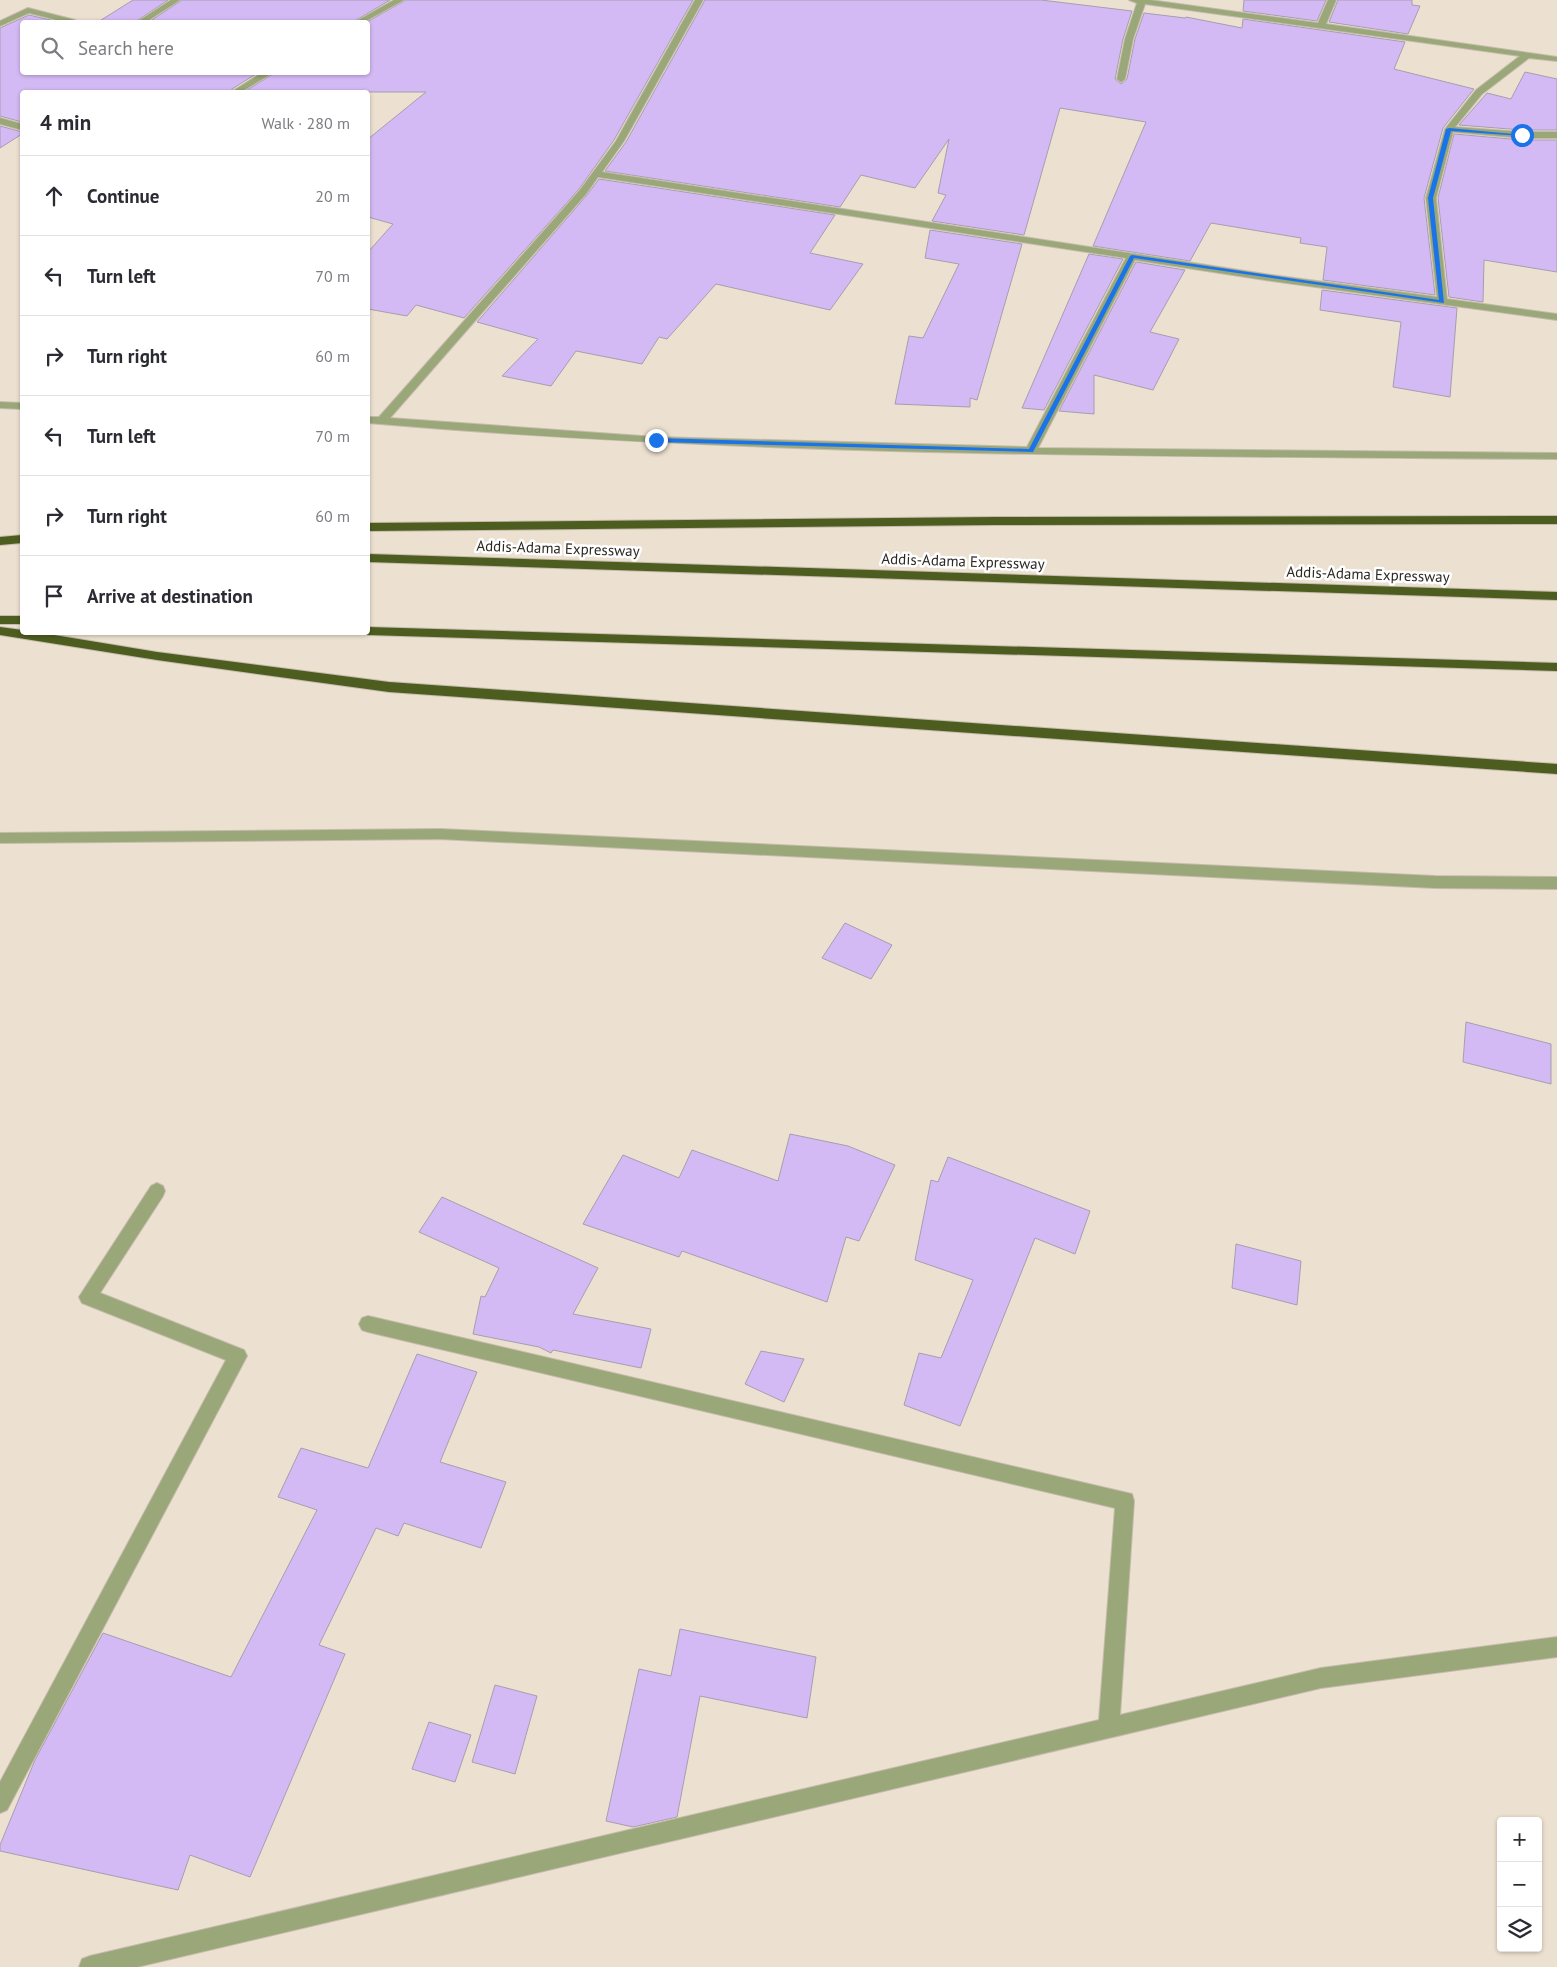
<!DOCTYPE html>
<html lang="en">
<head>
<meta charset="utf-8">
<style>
  :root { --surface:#fff; --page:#f2f2f3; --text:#2b2b33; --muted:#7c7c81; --line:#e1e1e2 }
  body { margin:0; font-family:"PT Sans",sans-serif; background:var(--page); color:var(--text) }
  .controls { position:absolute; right:15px; bottom:15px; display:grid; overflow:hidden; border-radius:5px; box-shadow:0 1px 4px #0004 }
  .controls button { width:45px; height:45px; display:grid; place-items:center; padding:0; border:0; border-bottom:1px solid var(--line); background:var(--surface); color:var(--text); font:25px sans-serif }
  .stop { position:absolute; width:15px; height:15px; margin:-11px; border:4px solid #1a73e8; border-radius:50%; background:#fff }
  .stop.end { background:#1a73e8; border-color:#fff; box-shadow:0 1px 5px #0008 }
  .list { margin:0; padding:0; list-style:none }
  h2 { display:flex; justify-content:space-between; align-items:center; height:65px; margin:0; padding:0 20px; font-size:21px }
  h2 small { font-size:16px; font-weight:400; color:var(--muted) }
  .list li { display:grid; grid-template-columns:32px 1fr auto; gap:15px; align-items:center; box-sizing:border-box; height:80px; padding:0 20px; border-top:1px solid var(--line) }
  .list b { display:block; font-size:19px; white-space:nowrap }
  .list em { font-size:16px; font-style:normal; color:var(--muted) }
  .icon { flex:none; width:28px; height:28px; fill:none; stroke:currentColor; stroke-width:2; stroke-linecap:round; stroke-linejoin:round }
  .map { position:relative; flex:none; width:1557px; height:1967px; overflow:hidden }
  .search { position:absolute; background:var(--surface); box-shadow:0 1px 4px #0004; left:20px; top:20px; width:350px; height:55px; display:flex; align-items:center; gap:12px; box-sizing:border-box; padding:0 18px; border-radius:5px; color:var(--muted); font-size:19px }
  .panel { position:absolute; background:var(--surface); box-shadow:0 1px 4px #0004; left:20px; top:90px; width:350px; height:545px; border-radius:5px }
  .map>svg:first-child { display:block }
  .building { fill:#d4baf5; stroke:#a59eaf }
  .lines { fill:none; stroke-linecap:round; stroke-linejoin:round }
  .minor-casing { stroke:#c6bbad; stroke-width:2 }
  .highway-casing { stroke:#c6bbad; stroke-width:2 }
  .minor { fill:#99a779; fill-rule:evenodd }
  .highway { fill:#4d5d1f; fill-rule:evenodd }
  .route { fill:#1a73e8 }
  .labels { text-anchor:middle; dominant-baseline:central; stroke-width:5; stroke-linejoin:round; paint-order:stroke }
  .street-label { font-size:15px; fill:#2c2822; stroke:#fff }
</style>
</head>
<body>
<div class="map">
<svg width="1557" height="1967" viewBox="0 0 1557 1967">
  <rect width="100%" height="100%" fill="#ece0d0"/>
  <g class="building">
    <path d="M133,0H168L135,22H98Z"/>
    <path d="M182,0H390L353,22H149Z"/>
    <path d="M406,0H693L614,140L579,189L464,318L416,305L407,316L368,309V252L393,224L368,217V139L426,92H244L276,72H368L367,22Z"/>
    <path d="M705,0H1041L1132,11L1123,39L1115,79L1121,84L1127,79L1135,39L1144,13L1185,18L1186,17L1242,28L1243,19L1405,42L1394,69L1474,89L1443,128L1424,198L1435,295L1323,280L1327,247L1300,243L1301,238L1211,223L1190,261L1093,246L1146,122L1060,108L1024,235L932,221L946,195L938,193L949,139L915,188L861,175L840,207L605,171L626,142Z"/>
    <path d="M1244,0H1326L1317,21L1243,11Z"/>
    <path d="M1338,0H1412V5L1420,6L1408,34L1329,22Z"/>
    <path d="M29,15L59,22H22V72H259L232,89V92H22V122L0,116V28Z"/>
    <path d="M1525,72L1557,79V130H1522L1459,125L1487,93L1511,99Z"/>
    <path d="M0,126L22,132V134L0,148Z"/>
    <path d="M1454,134L1522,140H1557V272L1484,260L1483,302L1449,297L1438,198Z"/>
    <path d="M599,179L835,215L810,253L863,264L830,310L716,284L667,339L659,337L642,364L576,351L551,386L502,376L538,339L477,322L587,195Z"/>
    <path d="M930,230L1022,244L977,400L970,398V407L895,404L909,336L923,338L959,264L925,258Z"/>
    <path d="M1089,254L1123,259L1044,410L1022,408Z"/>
    <path d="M1136,262L1185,270L1150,332L1179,339L1153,390L1094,375V414L1059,411Z"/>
    <path d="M1322,290L1457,308L1450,397L1393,387L1401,322L1320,310Z"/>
    <path d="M845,923L892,945L871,979L822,958Z"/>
    <path d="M1466,1022L1551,1044V1084L1463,1062Z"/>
    <path d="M790,1134L848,1146L895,1165L859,1241L846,1237L827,1302L682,1251L679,1257L583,1224L623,1155L679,1178L692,1150L778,1181Z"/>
    <path d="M948,1157L1090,1211L1075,1254L1035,1238L960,1426L904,1405L919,1353L941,1358L973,1280L915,1260L931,1180L938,1182Z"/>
    <path d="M442,1197L598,1268L573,1314L651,1329L641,1368L553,1350L551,1353L539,1347L473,1334L481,1296L485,1297L499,1268L419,1232Z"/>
    <path d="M1236,1244L1301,1261L1297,1305L1232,1288Z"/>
    <path d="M761,1351L804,1359L784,1402L745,1384Z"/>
    <path d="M417,1354L477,1372L440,1462L506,1482L481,1548L404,1523L398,1536L376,1528L319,1645L345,1654L250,1877L190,1855L178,1890L0,1851V1845L35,1760L103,1633L231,1677L317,1510L278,1497L301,1448L368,1468Z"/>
    <path d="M680,1629L816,1657L807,1718L700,1696L677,1817L633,1827L606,1821L639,1669L671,1676Z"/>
    <path d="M495,1685L537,1696L515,1774L472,1762Z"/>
    <path d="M429,1722L471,1735L455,1782L412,1769Z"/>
  </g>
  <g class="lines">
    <defs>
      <g id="minor">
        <path d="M171,0H180L146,22H137Z"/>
        <path d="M394,0H404L364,22H355Z"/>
        <path d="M695,0H703L624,141L602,172L1265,274L1437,297L1426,198L1445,129L1476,90L1520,56L1145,4L1133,39L1125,79L1121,82L1117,79L1125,39L1137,3L1129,0H1150L1318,23L1328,0H1336L1326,24L1557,57V61L1529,58L1482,94L1455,127L1522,132H1557V138H1522L1453,132L1436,198L1447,299L1557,314V320L1265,280L1135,260L1038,448L1557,453V459C1160,456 763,457 368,423V417H379L580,190L616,141ZM598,177L1126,258L1027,447L656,437L390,418L586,194Z"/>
        <path d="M28,8L75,20L76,22H65L29,13L0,26V21Z"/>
        <path d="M263,72H274L241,92L233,91Z"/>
        <path d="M0,118L22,124V130L0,124Z"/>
        <path d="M0,402L22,403V409L0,408Z"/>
        <path d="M440,829L1435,876L1557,877V889L1435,888L440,839L0,843V833Z"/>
        <path d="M157,1183L163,1186L165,1191L163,1196L100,1293L244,1350L247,1356L7,1810L0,1813V1782L226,1360L82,1303L79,1297L151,1186Z"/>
        <path d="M368,1316L1132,1494L1134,1501L1120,1715L1321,1668L1557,1637V1657L1321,1688L137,1967H79L82,1959L90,1956L1099,1720L1115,1508L368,1332L362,1330L359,1324L362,1318Z"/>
      </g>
      <g id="highway">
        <path d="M1557,516V524L994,525L368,531V523L994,517Z"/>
        <path d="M22,535V543L0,545V537Z"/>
        <path d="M368,554L1557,592V600L368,562Z"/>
        <rect x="0" y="616" width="22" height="8"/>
        <path d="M0,627L22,630V632H36L157,652L389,682L1557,764V774L389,692L157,660L0,635Z"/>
        <path d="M368,627L1557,663V671L368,635L363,632H368Z"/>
      </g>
    </defs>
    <use href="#minor" class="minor-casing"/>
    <use href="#highway" class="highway-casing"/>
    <use href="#minor" class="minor"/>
    <use href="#highway" class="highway"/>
  </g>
  <path class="route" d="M1449,128L1524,135L1522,136L1451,131L1433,198L1444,303L1134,258L1033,452L656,442L653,440L656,438L1029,449L1130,256L1132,255L1439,300L1428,198L1446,129Z"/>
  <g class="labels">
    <g class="street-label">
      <text transform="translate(558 548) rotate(2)">Addis-Adama Expressway</text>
      <text transform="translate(963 561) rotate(2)">Addis-Adama Expressway</text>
      <text transform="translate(1368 574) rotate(2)">Addis-Adama Expressway</text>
    </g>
  </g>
</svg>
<div class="controls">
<button>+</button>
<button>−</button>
<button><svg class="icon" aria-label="layers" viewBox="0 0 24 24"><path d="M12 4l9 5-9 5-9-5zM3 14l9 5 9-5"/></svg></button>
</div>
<div class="stop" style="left:1522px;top:135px"></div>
<div class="stop end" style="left:656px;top:440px"></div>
<div class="search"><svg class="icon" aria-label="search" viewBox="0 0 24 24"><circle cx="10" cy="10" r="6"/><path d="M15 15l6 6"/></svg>Search here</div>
<section class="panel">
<h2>4 min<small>Walk · 280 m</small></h2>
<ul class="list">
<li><svg class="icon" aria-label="ahead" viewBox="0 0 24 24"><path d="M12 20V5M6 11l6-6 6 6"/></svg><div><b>Continue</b></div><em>20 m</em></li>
<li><svg class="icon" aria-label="left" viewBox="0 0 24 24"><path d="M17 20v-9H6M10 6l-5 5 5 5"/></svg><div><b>Turn left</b></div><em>70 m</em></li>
<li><svg class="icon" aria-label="right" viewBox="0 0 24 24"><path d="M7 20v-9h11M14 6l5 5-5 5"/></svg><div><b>Turn right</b></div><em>60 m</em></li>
<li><svg class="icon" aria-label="left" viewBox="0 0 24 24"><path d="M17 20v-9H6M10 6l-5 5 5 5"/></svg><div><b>Turn left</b></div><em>70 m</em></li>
<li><svg class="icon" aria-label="right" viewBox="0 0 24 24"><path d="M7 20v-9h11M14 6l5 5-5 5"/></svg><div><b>Turn right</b></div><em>60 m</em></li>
<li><svg class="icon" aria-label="arrive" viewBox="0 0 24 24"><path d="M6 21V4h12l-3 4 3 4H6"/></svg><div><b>Arrive at destination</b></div></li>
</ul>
</section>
</div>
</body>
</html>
